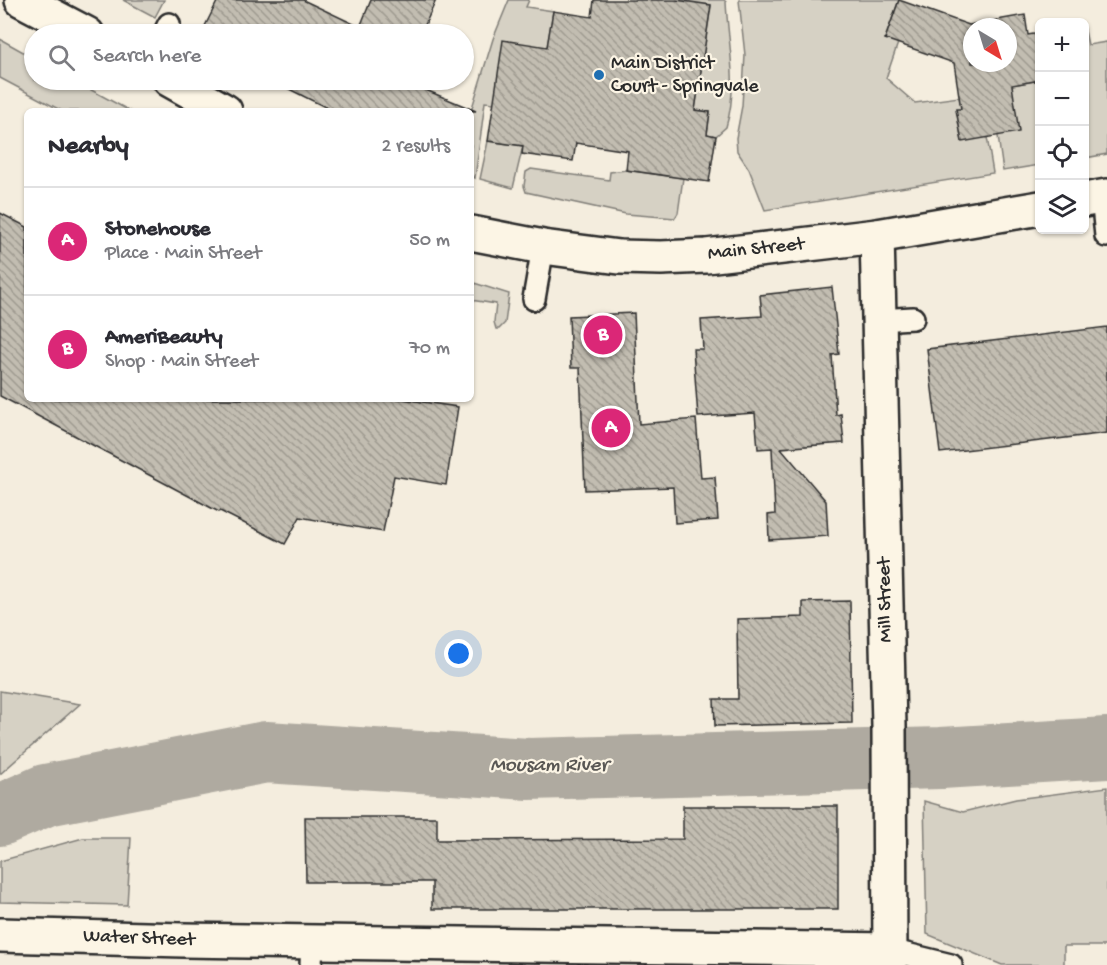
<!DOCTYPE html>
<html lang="en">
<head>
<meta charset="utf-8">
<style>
  :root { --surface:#fff; --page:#f7f7f7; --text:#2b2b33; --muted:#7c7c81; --line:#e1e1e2; --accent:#db2777 }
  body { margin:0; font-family:"Gochi Hand",sans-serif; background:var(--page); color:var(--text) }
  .controls { position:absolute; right:18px; top:18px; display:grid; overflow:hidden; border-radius:9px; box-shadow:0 2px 4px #0004 }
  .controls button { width:54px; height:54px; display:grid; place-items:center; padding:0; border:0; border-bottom:2px solid var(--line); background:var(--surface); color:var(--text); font:30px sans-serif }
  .compass { position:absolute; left:963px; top:18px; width:54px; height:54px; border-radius:50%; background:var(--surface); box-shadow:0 2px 4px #0004; rotate:142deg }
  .you { position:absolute; left:459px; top:654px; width:21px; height:21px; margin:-15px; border:4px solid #fff; border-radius:50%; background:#1a73e8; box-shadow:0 0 0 9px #1a73e833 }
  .badge { display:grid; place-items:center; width:39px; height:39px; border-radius:50%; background:var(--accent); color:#fff; font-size:20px; font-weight:700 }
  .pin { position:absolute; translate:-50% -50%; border:3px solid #fff; box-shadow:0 2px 6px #0006 }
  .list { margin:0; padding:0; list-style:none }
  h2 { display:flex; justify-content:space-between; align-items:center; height:78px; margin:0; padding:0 24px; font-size:26px }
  h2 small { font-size:20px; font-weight:400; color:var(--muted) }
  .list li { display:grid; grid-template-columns:39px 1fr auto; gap:18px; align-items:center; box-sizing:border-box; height:108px; padding:0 24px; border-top:2px solid var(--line) }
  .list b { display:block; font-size:22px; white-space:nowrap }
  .list p { margin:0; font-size:20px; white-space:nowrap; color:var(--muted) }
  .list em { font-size:20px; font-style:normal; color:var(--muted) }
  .icon { flex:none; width:33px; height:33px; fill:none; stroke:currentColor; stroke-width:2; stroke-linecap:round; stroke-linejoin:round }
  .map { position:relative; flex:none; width:1107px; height:965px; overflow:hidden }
  .search { position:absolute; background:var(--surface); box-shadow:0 2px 4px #0004; left:24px; top:24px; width:450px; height:66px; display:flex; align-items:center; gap:15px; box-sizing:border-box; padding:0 21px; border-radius:33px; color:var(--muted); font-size:22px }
  .panel { position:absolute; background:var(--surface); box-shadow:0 2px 4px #0004; left:24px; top:108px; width:450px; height:294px; border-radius:9px }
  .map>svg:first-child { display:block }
  .green { fill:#d6d1c4; stroke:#807e78; stroke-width:1.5 }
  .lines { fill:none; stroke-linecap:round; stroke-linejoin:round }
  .river { stroke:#afaaa0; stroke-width:62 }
  .building { fill:url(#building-back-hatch); stroke:#2b2b2b; stroke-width:1.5; fill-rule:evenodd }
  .service-casing { stroke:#2b2b2b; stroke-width:26 }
  .minor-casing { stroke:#2b2b2b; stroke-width:38 }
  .secondary-casing { stroke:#2b2b2b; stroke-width:38 }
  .service { stroke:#fcf5e5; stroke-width:21 }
  .minor { stroke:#fcf5e5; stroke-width:33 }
  .secondary { stroke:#fcf5e5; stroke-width:33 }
  .poi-dot { fill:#1f6fb2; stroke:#fcf5e5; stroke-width:2 }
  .labels { text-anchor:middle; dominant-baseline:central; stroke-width:4.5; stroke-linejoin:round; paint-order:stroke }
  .poi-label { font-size:20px; fill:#2b2b2b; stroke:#fcf5e5; text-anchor:start }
  .street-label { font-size:20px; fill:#2b2b2b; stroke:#fcf5e5 }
  .water-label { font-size:21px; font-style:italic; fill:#595754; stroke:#fcf5e5 }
</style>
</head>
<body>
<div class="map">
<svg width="1107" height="965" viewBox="0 0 1107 965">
  <defs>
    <pattern id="building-back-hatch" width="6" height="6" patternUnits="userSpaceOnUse" patternTransform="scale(1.5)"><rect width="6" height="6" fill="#c2bdb1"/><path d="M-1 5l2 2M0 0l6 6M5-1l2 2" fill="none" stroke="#9e9a90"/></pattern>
  </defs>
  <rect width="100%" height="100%" fill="#f4edde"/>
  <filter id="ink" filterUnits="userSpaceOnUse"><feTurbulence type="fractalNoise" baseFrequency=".0167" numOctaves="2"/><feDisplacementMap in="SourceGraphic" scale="12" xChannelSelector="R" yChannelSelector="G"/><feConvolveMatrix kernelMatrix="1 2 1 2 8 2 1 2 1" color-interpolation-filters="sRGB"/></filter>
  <g filter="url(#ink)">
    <g class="green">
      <path d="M123,0H164L155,17Z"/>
      <path d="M509,0H529L526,7L553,11L547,47L494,103L485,102L475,178L471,176V111L493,39Z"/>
      <path d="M676,0H724L726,2C728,45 739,85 726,127L716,136L707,134L710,112L695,110L711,6Z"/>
      <path d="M739,0H899L885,38L898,43L886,78L915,103L959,97L961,109L956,110L962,141L987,137L993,173L765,210L749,169L737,151L736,138L742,106L745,55Z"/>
      <path d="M1084,26L1088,45L1107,42V154L1085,158Z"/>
      <path d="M0,39L34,58V80H73L130,111H62L0,78Z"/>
      <path d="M1039,80V165L1003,171L998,136L1008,83L1017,82L1018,84Z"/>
      <path d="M488,141L523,146L513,188L480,179Z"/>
      <path d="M531,169L609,180L610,172L626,170L683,178L678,213L675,218L626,214L526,192L524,186L526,172Z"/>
      <path d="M471,282L509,294L505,323L499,329H496L494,322L496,304L471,300Z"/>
      <path d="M0,691L80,704L0,774Z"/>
      <path d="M1107,787V946H1064V965H1002L927,934L924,801L963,812L1016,799Z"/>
      <path d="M83,838H131L127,905L0,902V861Z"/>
    </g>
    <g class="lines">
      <path class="river" d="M0,815L46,795L266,752L529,769L941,758L1107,748"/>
    </g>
    <g class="building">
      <path d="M218,0H303L360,27L371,0H436L421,34H201Z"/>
      <path d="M594,0H676L711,5L695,110L710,112L707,134L716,136L709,182L626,170L628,151L576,143L573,161L522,154L523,146L488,141L503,40L547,47L553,11L592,17Z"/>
      <path d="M899,0L969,25L1025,15L1028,35L1040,33V80L1012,85L1019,132L962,142L956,109H961L954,63L885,39ZM972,27H1008V63H972Z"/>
      <path d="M271,80H402L476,111H333Z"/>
      <path d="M0,213L27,227V399H402L458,407L446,485L394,476L383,532L300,517L285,544L220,511L219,512L0,396Z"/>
      <path d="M832,287L839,354L832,355L836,415L841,414L844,443L781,448L826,501L828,536L769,540L768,515L775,514L772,448L758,449L755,413L698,417L693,349H703L701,320L762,316L760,295Z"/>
      <path d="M634,313L639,424L696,419L701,478L715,477L718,520L675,523L673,487L585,490L580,368H571L569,316Z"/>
      <path d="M1107,327V433L940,453L927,349Z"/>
      <path d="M850,601L852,723L715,726L714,699H738L737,619L803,617V602Z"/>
      <path d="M683,806H838V909H432V882H306L305,817H437V840L683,839Z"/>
    </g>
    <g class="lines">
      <defs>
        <g id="service">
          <path d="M164,34L169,24"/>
          <path d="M1102,197L1106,236"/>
          <path d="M534,299L543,247"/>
          <path d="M878,320L913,318"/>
          <path d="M890,950L951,965"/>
          <path d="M311,965L312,942"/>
        </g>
        <g id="minor">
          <path d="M877,236L889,726L890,965"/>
          <path d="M0,935L183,940L890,950"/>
        </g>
        <g id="secondary">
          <path d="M22,0L87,34"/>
          <path d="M170,80L225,111"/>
          <path d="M1084,200L1107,196"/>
          <path d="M471,233L543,247L619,257L661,258L706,256L877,236L1040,208"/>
        </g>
      </defs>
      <use href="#service" class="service-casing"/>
      <use href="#minor" class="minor-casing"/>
      <use href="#secondary" class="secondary-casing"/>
      <use href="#service" class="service"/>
      <use href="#minor" class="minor"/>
      <use href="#secondary" class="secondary"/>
    </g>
  </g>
  <circle class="poi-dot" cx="599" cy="75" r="6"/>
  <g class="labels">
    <g class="poi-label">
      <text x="611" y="64">Main District<tspan x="611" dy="23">Court - Springvale</tspan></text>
    </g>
    <g class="street-label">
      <text transform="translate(756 250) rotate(-6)">Main Street</text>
      <text transform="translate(886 600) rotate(-91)">Mill Street</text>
      <text transform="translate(139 939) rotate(2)">Water Street</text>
    </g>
    <g class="water-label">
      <text x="549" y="766">Mousam River</text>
    </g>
  </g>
</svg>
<div class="controls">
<button>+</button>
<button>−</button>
<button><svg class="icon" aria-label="locate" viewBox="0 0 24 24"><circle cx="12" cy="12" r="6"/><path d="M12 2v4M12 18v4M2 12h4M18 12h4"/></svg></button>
<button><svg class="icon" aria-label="layers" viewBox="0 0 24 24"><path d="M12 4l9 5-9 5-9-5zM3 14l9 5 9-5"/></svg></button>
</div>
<svg class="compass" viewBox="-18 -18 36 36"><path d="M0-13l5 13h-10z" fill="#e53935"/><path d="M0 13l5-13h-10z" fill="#7c7c81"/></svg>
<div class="you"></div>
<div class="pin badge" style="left:611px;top:428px">A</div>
<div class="pin badge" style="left:603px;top:335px">B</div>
<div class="search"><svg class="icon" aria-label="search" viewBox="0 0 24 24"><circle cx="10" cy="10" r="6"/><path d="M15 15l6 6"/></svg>Search here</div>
<section class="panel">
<h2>Nearby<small>2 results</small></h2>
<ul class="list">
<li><span class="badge">A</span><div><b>Stonehouse</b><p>Place · Main Street</p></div><em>50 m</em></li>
<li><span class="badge">B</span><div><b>AmeriBeauty</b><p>Shop · Main Street</p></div><em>70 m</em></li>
</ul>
</section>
</div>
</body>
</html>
